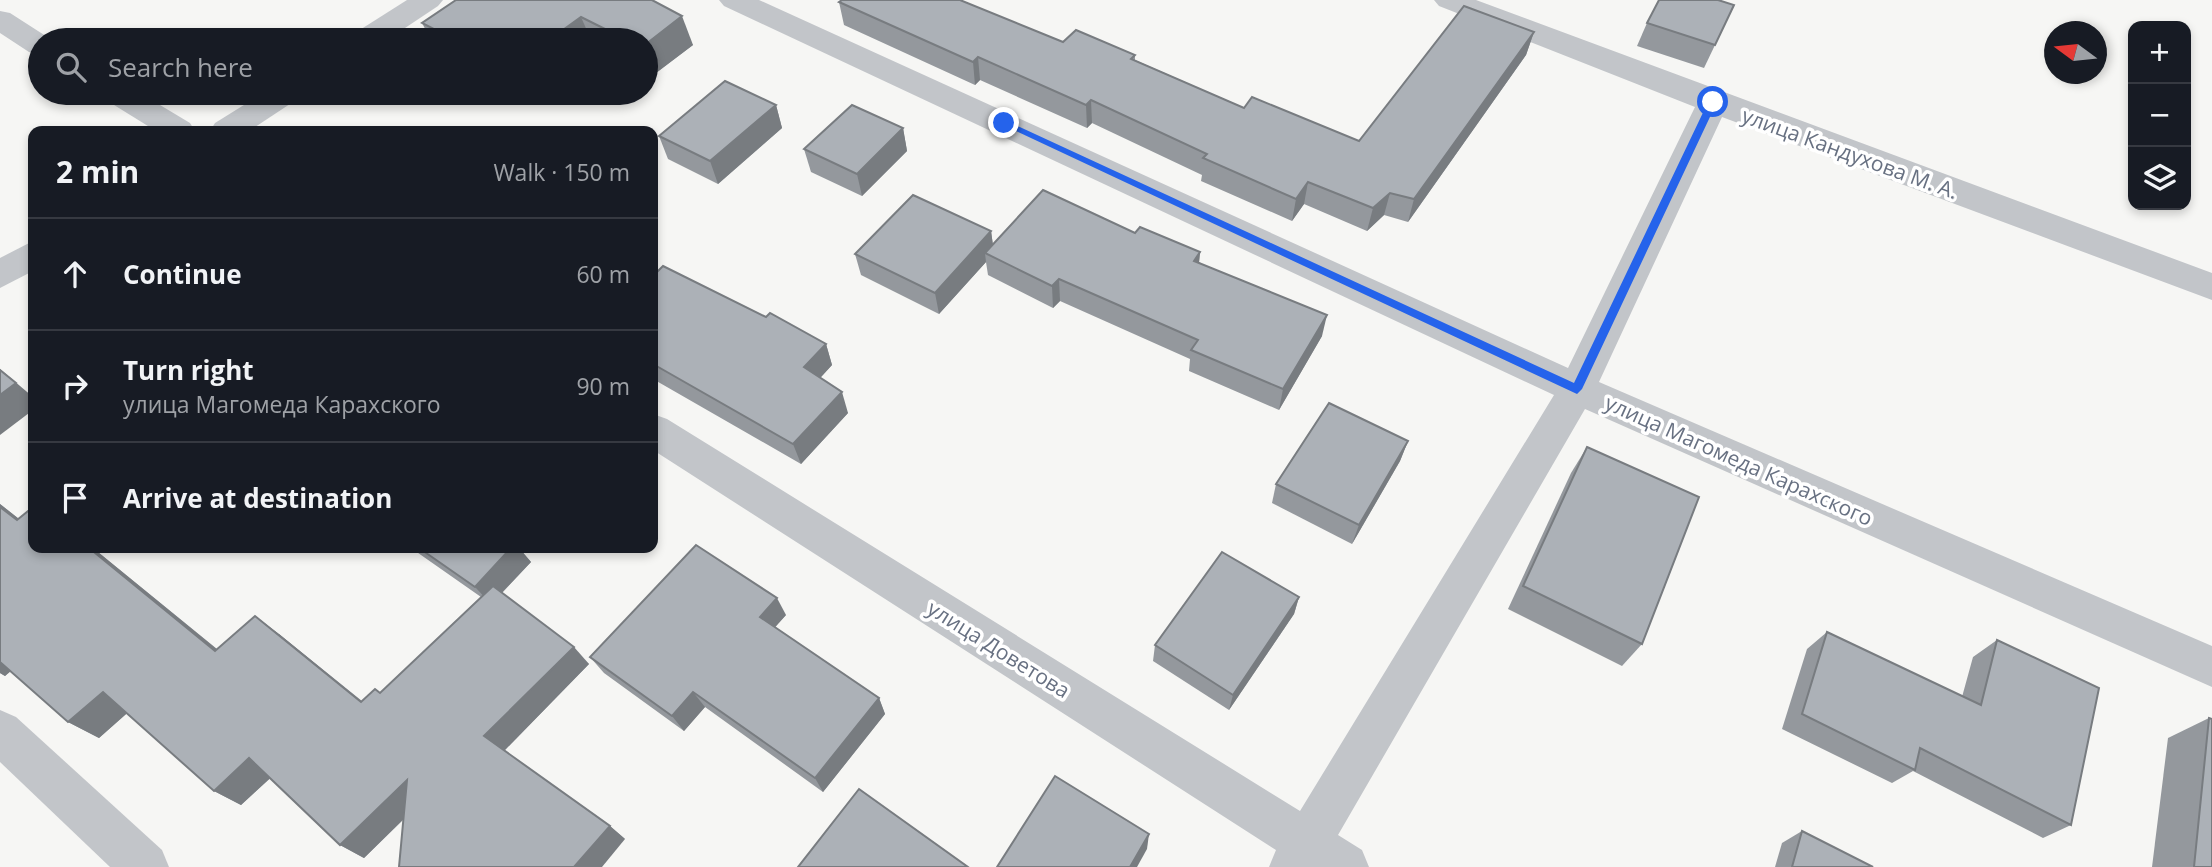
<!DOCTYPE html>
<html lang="en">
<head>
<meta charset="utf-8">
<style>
  :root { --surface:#171b24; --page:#242831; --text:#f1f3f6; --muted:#9ea1a6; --line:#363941 }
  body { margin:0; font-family:"Open Sans",sans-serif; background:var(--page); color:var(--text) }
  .controls { position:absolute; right:21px; top:21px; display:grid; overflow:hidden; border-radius:14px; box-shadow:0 4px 10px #0003 }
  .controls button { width:63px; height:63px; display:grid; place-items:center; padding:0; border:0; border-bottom:2px solid var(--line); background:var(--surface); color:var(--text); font:35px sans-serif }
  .compass { position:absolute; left:2044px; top:21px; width:63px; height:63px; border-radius:50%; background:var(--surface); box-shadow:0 4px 10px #0003; rotate:285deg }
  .stop { position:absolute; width:21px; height:21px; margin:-16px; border:5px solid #2563eb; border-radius:50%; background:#fff }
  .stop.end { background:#2563eb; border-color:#fff; box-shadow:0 2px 7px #0008 }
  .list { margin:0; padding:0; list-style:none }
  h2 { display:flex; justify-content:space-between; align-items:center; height:91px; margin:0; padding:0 28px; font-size:30px }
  h2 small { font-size:23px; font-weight:400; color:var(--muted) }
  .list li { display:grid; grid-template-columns:46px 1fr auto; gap:21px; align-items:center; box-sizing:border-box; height:112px; padding:0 28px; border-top:2px solid var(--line) }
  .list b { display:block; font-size:26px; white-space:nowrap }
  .list p { margin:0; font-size:23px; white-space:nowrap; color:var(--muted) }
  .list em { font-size:23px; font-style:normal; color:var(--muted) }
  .icon { flex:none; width:38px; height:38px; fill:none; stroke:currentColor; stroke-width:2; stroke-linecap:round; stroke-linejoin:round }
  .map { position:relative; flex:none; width:2212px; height:867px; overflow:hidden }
  .search { position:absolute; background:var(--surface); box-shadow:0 4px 10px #0003; left:28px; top:28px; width:630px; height:77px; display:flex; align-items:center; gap:18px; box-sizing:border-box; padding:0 24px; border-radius:38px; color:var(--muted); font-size:26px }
  .panel { position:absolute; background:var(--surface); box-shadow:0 4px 10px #0003; left:28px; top:126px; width:630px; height:427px; border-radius:14px }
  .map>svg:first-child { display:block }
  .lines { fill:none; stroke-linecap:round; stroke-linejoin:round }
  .minor { fill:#c2c5c9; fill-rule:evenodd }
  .wall { fill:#94989d }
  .shaded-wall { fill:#787c80 }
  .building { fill:#acb1b7; stroke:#787c80; stroke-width:2 }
  .route { fill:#2563eb }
  .labels { text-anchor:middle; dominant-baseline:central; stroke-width:7; stroke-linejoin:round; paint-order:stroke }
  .street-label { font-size:21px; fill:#687182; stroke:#fff }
</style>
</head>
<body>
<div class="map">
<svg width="2212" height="867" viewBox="0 0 2212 867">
  <rect width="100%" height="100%" fill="#f6f6f4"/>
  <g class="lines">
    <g class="minor">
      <path d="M407,0H443L438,6L387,40H351L355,33Z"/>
      <path d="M719,0H759L1568,368L1695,107L1439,6L1434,0H1476L2212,273V300L1722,117L1599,382L2212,646V687L1585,409L1338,835L1362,850L1369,867H1269L1276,850L653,450V414L667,419L1300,811L1554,395L724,6Z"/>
      <path d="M0,11L10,13L52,40H40V55L29,52L0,33Z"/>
      <path d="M102,93H140L190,123L195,131H156L106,100Z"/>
      <path d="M263,93H301L296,100L249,131H210L215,123Z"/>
      <path d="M33,241V271L0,288V258Z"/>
      <path d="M0,710L16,717L162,850L169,867H110L0,762Z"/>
    </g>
  </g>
  <g class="wall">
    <path d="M652,0L693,45L652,76L646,73V40H431L422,23Z"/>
    <path d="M839,2L1135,55V60L1244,108L1359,141L1534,32L1526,55L1408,222L1384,215L1367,231L1304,204L1292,221L1201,181L1202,175L1092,123L1087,128L980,80L975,85L844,25Z"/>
    <path d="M1647,23L1715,45L1704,68L1637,46Z"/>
    <path d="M515,93H531L524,97Z"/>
    <path d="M776,105L782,128L718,184L668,159L659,136Z"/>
    <path d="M903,128L907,151L862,196L811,172L804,149Z"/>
    <path d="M991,231L993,245L1135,233L1200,252L1199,262L1322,336L1279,410L1189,371L1190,359L1060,301L1053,308L988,275L986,262L939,314L861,275L855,254Z"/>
    <path d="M653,276L766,317L826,344L832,365L820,378L848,413L801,464L653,379Z"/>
    <path d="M1408,441L1400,461L1352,544L1272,503L1276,484Z"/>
    <path d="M1587,447L1642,644L1622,666L1508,609L1571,473Z"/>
    <path d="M0,504L19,519L33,548H93L217,649L279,634L362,701L380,693L481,597L411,548H519L531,562L502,593L589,664L504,751L610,826L625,839L404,819L364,858L340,845L270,778L241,805L214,791L127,713L99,738L68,722L10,671L5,676L0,673Z"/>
    <path d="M1299,597L1294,614L1229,710L1153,661L1155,645Z"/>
    <path d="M786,615L775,627L879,698L885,714L823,792L705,707L684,731L604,673L590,657Z"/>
    <path d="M1827,632L1962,697L1973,657L1997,640L2071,825L2043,838L1913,771L1892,783L1782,729L1807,649Z"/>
    <path d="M2209,718L2212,867H2152L2168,738Z"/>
    <path d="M1802,831L1873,867H1775L1782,843Z"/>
  </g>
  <g class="shaded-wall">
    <path d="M682,16L693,45L652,76L646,59V44Z"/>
    <path d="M581,17L591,40H549Z"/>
    <path d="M1534,32L1526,55L1408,222L1414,199Z"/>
    <path d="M978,57L980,80L975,85L973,62Z"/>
    <path d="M522,93H531L524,97Z"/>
    <path d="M1091,100L1092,123L1087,128L1086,105Z"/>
    <path d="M776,105L782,128L718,184L710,161Z"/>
    <path d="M903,128L907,151L862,196L857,174Z"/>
    <path d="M1308,182L1304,204L1292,221L1296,199Z"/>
    <path d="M1390,193L1384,215L1367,231L1373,208Z"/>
    <path d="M991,231L994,253H985L986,262L939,314L935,293Z"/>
    <path d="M1200,252L1198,274L1194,261Z"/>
    <path d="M1059,279L1060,301L1053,308L1052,286Z"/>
    <path d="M1327,315L1322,336L1279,410L1283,389Z"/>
    <path d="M826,344L832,365L811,388L804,367Z"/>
    <path d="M0,369L33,397V410L0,435Z"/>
    <path d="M842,392L848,413L801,464L793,444Z"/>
    <path d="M1408,441L1400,461L1352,544L1359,525Z"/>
    <path d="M0,504L33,530L17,520L0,507Z"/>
    <path d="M89,548H93L241,669L215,651Z"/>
    <path d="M511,548H519L531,562L491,604L475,587Z"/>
    <path d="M1299,597L1294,614L1229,710L1233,695Z"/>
    <path d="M777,598L786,615L769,634L760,617Z"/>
    <path d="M255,616L279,634L383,719L361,702Z"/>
    <path d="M574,647L589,664L503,752L484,736Z"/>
    <path d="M0,657L17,666L5,676L0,673Z"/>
    <path d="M103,692L133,708L99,738L68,722Z"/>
    <path d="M693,692L705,707L684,731L672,716Z"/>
    <path d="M879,698L885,714L823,792L815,778Z"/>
    <path d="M249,758L276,773L241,805L214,791Z"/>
    <path d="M407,780L429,794L364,858L340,845Z"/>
    <path d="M610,826L625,839L602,867H574Z"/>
    <path d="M1149,834L1147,849L1137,867H1130Z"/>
  </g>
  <g class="building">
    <path d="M456,0H652L682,16L646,44V40H627L581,17L549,40H455L422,23Z"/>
    <path d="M842,0H960L1063,42L1076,30L1135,55L1131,59L1244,108L1252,97L1359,141L1464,6L1534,32L1414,199L1390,193L1373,208L1308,182L1296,199L1203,158L1207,154L1091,100L1086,105L978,57L973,62L839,2Z"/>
    <path d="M1659,0H1718L1734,5L1715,45L1647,23Z"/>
    <path d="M725,81L776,105L710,161L659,136Z"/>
    <path d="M852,105L903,128L857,174L804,149Z"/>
    <path d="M1043,190L1135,233L1140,227L1200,252L1194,261L1327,315L1283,389L1191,350L1198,340L1059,279L1052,286L985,253Z"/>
    <path d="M913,195L991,231L935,293L855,254Z"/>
    <path d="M663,266L766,317L770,313L826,344L804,367L842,392L793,444L653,364V276Z"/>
    <path d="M0,370L16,383L0,395Z"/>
    <path d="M1329,403L1408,441L1359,525L1276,484Z"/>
    <path d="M1587,447L1699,497L1642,644L1523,586Z"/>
    <path d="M0,507L17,520L33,507V548H89L215,651L255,616L361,702L375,689L380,693L493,586L574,647L484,736L610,826L574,867H399L407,780L340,845L249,758L214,791L103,692L68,722L0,662Z"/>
    <path d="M696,545L777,598L760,617L879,698L815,778L693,692L672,716L590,657Z"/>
    <path d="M419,548H511L475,587Z"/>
    <path d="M1222,552L1299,597L1233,695L1155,645Z"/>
    <path d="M1827,632L1981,705L1997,640L2099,688L2071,825L1920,748L1915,770L1802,714Z"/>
    <path d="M2209,718L2212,719V867H2194Z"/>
    <path d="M1055,776L1149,834L1130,867H997Z"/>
    <path d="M859,789L968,867H798Z"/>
    <path d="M1802,831L1873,867H1792Z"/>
  </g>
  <path class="route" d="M1709,100L1717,102L1582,389L1577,394L999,123L1007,121L1574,383Z"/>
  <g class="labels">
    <g class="street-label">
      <text transform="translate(1850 153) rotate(20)">улица Кандухова М. А.</text>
      <text transform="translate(1739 460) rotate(24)">улица Магомеда Карахского</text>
      <text transform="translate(999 649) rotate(32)">улица Доветова</text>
    </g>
  </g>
</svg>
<div class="controls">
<button>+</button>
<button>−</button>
<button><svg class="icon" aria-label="layers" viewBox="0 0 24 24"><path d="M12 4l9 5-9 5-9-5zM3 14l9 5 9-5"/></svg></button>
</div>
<svg class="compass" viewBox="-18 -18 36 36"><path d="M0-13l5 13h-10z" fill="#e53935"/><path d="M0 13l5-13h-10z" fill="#9ea1a6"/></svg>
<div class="stop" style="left:1713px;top:102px"></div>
<div class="stop end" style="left:1004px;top:123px"></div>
<div class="search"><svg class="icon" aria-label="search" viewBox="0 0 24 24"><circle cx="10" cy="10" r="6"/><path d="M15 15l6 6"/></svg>Search here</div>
<section class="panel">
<h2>2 min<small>Walk · 150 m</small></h2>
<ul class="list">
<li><svg class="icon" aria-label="ahead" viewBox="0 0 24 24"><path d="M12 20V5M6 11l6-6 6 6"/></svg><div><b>Continue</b></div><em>60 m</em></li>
<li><svg class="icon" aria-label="right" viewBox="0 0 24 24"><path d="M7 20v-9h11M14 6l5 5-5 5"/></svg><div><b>Turn right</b><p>улица Магомеда Карахского</p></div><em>90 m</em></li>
<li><svg class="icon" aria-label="arrive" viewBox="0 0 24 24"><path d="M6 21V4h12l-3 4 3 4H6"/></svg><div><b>Arrive at destination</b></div></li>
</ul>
</section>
</div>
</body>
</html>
